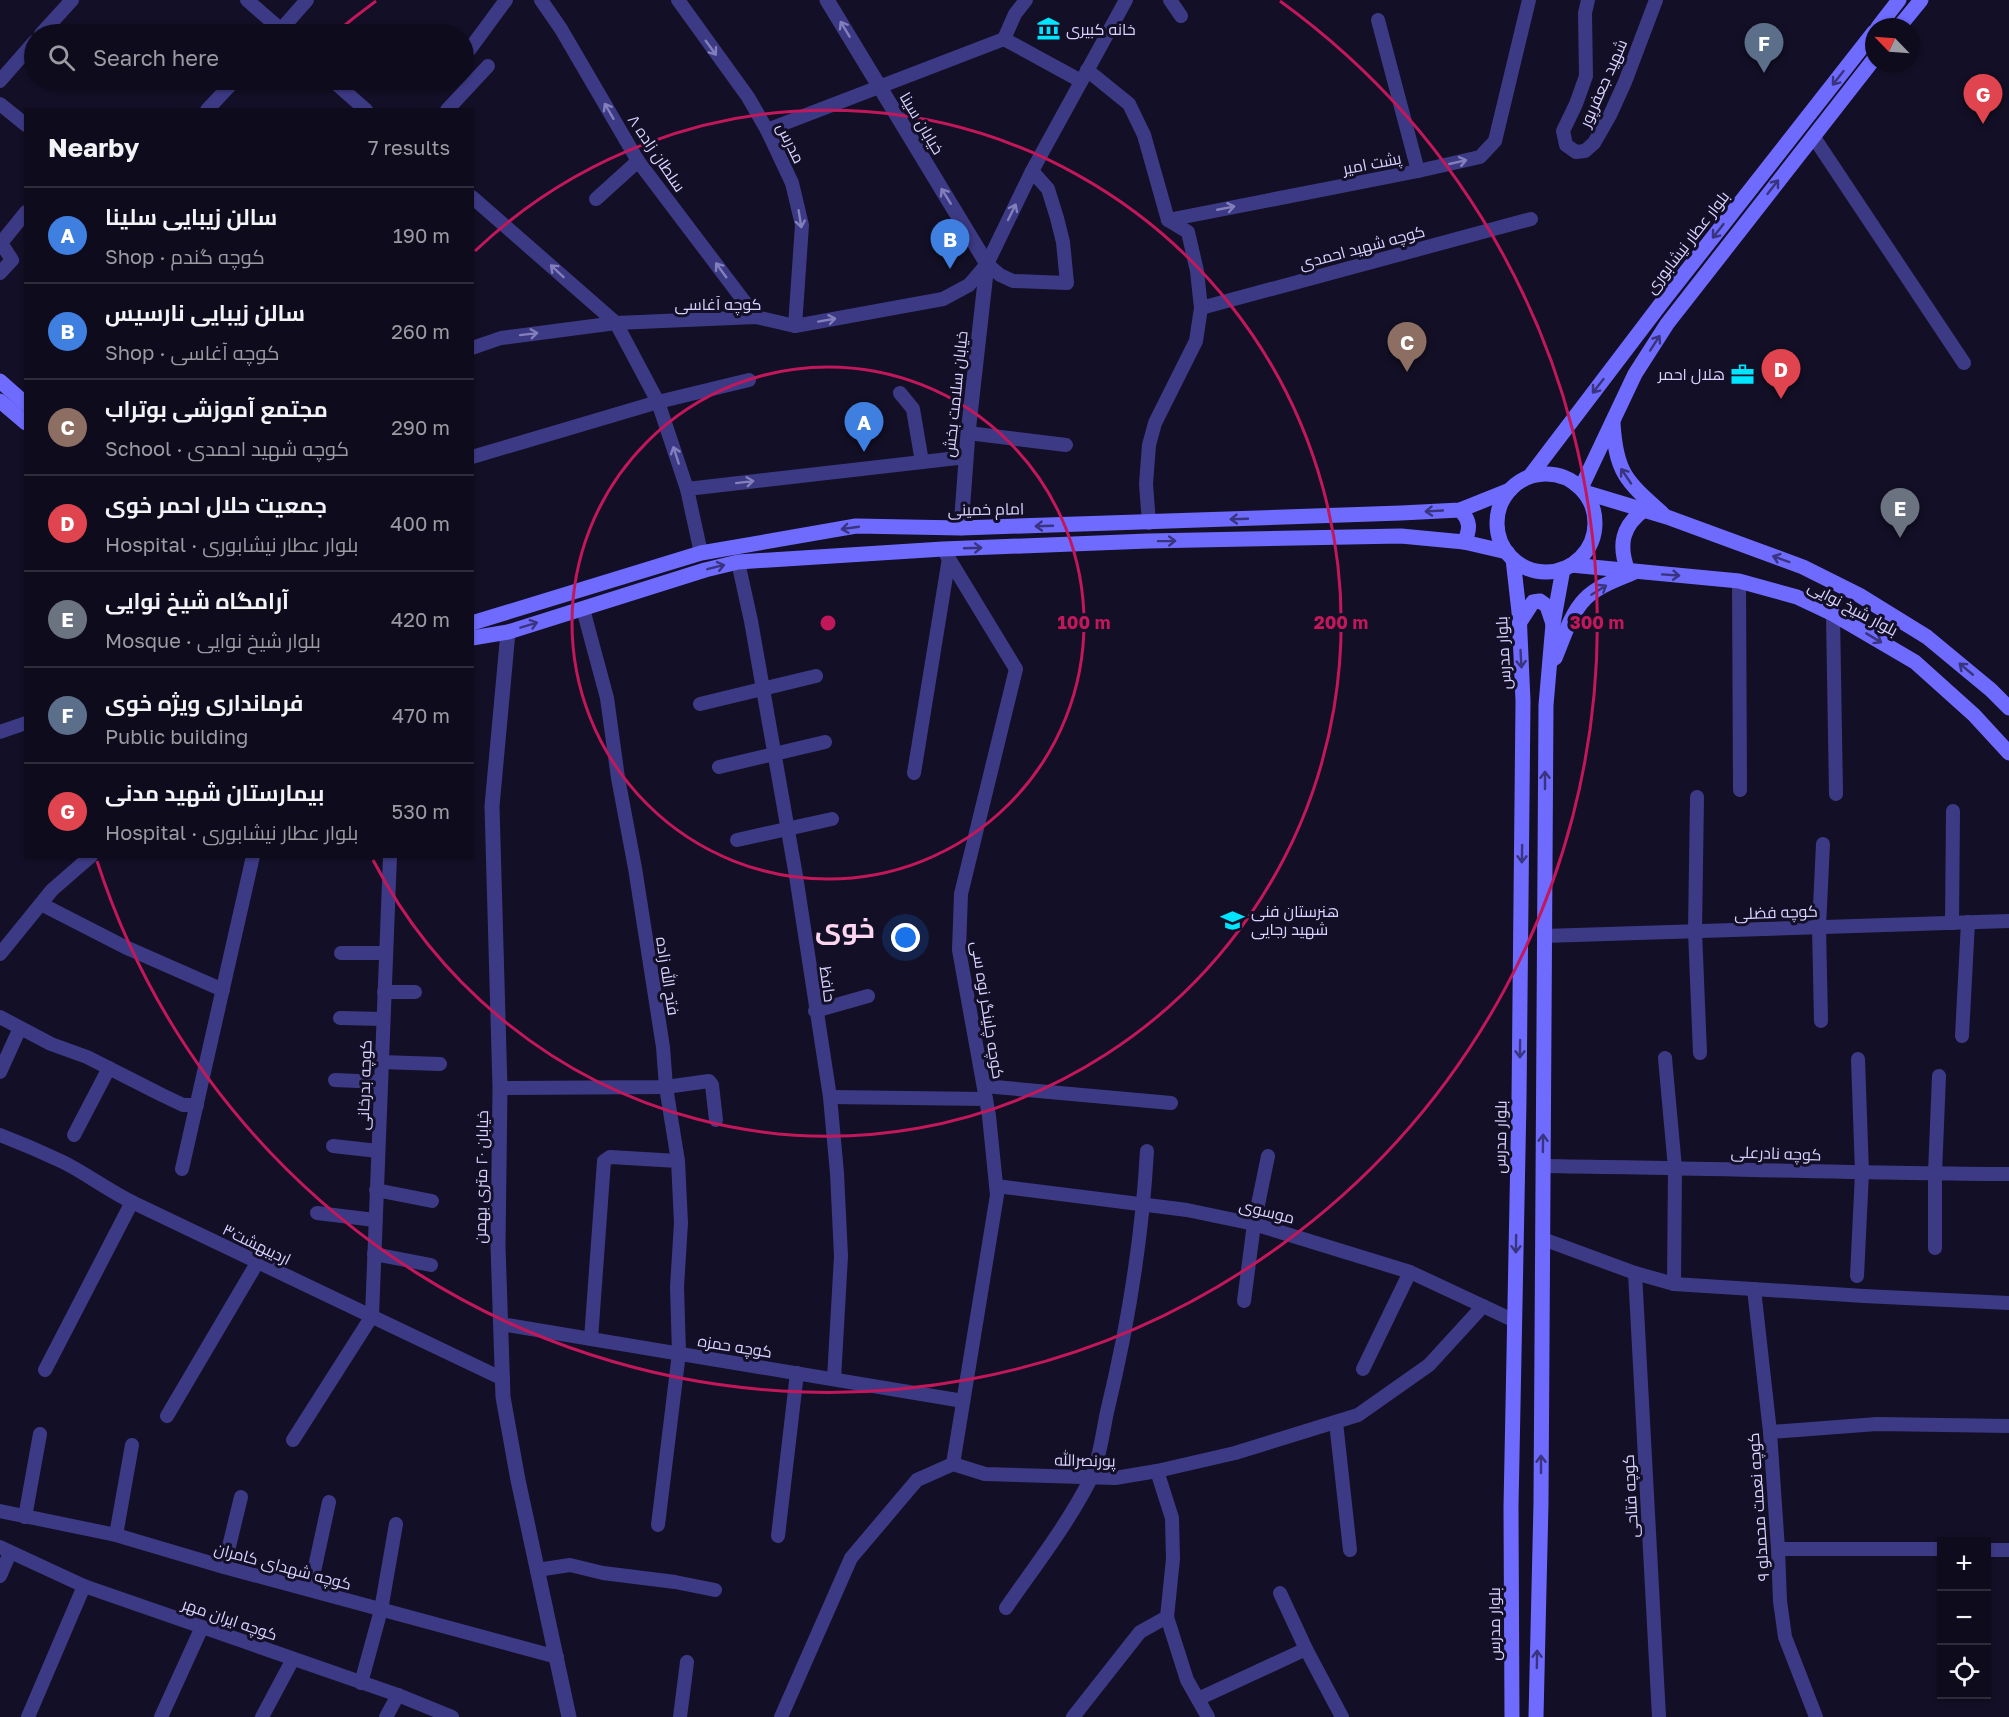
<!DOCTYPE html>
<html lang="en">
<head>
<meta charset="utf-8">
<style>
  :root { --surface:#0e0b1c; --page:#171425; --text:#f1f3f6; --muted:#9b9ba3; --line:#2e2b3b; --accent:#0f766e }
  body { margin:0; font-family:"Golos Text",Cairo,sans-serif; background:var(--page); color:var(--text) }
  .controls { position:absolute; right:18px; bottom:18px; display:grid; overflow:hidden; border-radius:0px; box-shadow:0 2px 4px #0004 }
  .controls button { width:54px; height:54px; display:grid; place-items:center; padding:0; border:0; border-bottom:2px solid var(--line); background:var(--surface); color:var(--text); font:30px sans-serif }
  .compass { position:absolute; left:1865px; top:18px; width:54px; height:54px; border-radius:50%; background:var(--surface); box-shadow:0 2px 4px #0004; rotate:295deg }
  .you { position:absolute; left:906px; top:938px; width:21px; height:21px; margin:-15px; border:4px solid #fff; border-radius:50%; background:#1a73e8; box-shadow:0 0 0 9px #1a73e833 }
  .badge { display:grid; place-items:center; width:39px; height:39px; border-radius:50%; background:var(--accent); color:#fff; font-size:20px; font-weight:700 }
  .pin { position:absolute; translate:-50% -50px; filter:drop-shadow(0 2px 3px #0008) }
  .pin::after { content:''; position:absolute; top:32px; width:21px; height:18px; background:inherit; clip-path:polygon(0 0,100% 0,50% 100%) }
  .list { margin:0; padding:0; list-style:none }
  h2 { display:flex; justify-content:space-between; align-items:center; height:78px; margin:0; padding:0 24px; font-size:26px }
  h2 small { font-size:20px; font-weight:400; color:var(--muted) }
  .list li { display:grid; grid-template-columns:39px 1fr auto; gap:18px; align-items:center; box-sizing:border-box; height:96px; padding:0 24px; border-top:2px solid var(--line) }
  .list b { display:block; font-size:22px; white-space:nowrap }
  .list p { margin:0; font-size:20px; white-space:nowrap; color:var(--muted) }
  .list em { font-size:20px; font-style:normal; color:var(--muted) }
  .icon { flex:none; width:33px; height:33px; fill:none; stroke:currentColor; stroke-width:2; stroke-linecap:round; stroke-linejoin:round }
  .map { position:relative; flex:none; width:2009px; height:1717px; overflow:hidden }
  .search { position:absolute; background:var(--surface); box-shadow:0 2px 4px #0004; left:24px; top:24px; width:450px; height:66px; display:flex; align-items:center; gap:15px; box-sizing:border-box; padding:0 21px; border-radius:33px; color:var(--muted); font-size:22px }
  .panel { position:absolute; background:var(--surface); box-shadow:0 2px 4px #0004; left:24px; top:108px; width:450px; height:750px; border-radius:0px }
  .map>svg:first-child { display:block }
  .lines { fill:none; stroke-linecap:round; stroke-linejoin:round }
  .minor { stroke:#3d3a85; stroke-width:14 }
  .tertiary { stroke:#3d3a85; stroke-width:15 }
  .secondary { stroke:#6f6bff; stroke-width:15 }
  .oneway { stroke:#837fbc }
  .oneway2 { stroke:#38347d }
  .ring { fill:none; stroke:#c2185b; stroke-width:3 }
  .labels { text-anchor:middle; dominant-baseline:central; stroke-width:6; stroke-linejoin:round; paint-order:stroke }
  .poi-label { font-size:16px; fill:#d9d4ff; stroke:#130f26; text-anchor:start }
  .street-label { font-size:16px; fill:#d9d4ff; stroke:#130f26 }
  .town-label { font-size:28px; font-weight:bold; fill:#ffd6f0; stroke:#130f26 }
  .centre { fill:#c2185b; stroke:#130f26; stroke-width:3 }
  .ring-label { font-size:18px; text-anchor:middle; font-weight:bold; fill:#c2185b; stroke:#130f26; stroke-width:6; stroke-linejoin:round; paint-order:stroke }
</style>
</head>
<body>
<div class="map">
<svg width="2009" height="1717" viewBox="0 0 2009 1717">
  <rect width="100%" height="100%" fill="#130f26"/>
  <g class="lines">
    <g class="minor">
      <path d="M247,0L286,34"/>
      <path d="M541,0L561,29L638,161L756,317"/>
      <path d="M678,0L748,97L767,130L792,183L802,225L795,326"/>
      <path d="M1170,0L1181,16"/>
      <path d="M1588,0L1585,13L1586,76L1576,104L1563,131L1566,145L1576,152L1585,151L1594,143L1610,115L1625,82L1656,0"/>
      <path d="M1378,20L1418,171"/>
      <path d="M41,34L72,0"/>
      <path d="M277,34L307,0"/>
      <path d="M1004,39L1081,81"/>
      <path d="M1004,39L1015,14L1026,0"/>
      <path d="M464,57L506,0"/>
      <path d="M1087,70L1129,104L1144,135L1168,220"/>
      <path d="M332,80L366,110"/>
      <path d="M0,81L34,42"/>
      <path d="M0,104L26,125"/>
      <path d="M207,110L235,80"/>
      <path d="M447,110L488,66"/>
      <path d="M767,130L1004,39"/>
      <path d="M1813,136L1964,363"/>
      <path d="M472,197L616,323L658,402L687,489L701,553"/>
      <path d="M596,199L638,161"/>
      <path d="M1168,220L1418,171L1480,157L1495,141L1529,0"/>
      <path d="M987,264L1000,275L1013,281L1067,283L1063,242L1057,218L1048,189L1032,171"/>
      <path d="M0,273L12,260L1,243L26,212"/>
      <path d="M1201,308L1531,219"/>
      <path d="M472,348L501,338L616,323L756,317L795,326L943,299L969,285L987,264L1032,171L1126,0"/>
      <path d="M900,393L913,409L922,462"/>
      <path d="M968,433L1066,445"/>
      <path d="M472,457L658,402L749,380"/>
      <path d="M687,489L966,457"/>
      <path d="M1149,523L1146,484L1149,445L1155,423L1196,341L1201,308L1197,271L1188,232L1168,220"/>
      <path d="M943,549L1016,669L961,894L959,950L989,1116L997,1195L953,1464"/>
      <path d="M738,562L751,621L796,876L830,1097L837,1173L841,1256L834,1379"/>
      <path d="M1739,581L1740,790"/>
      <path d="M583,609L607,698L618,778L635,868L663,1047L666,1087L678,1161L681,1223L677,1287L679,1353L658,1525"/>
      <path d="M1833,614L1836,794"/>
      <path d="M700,704L816,676"/>
      <path d="M0,732L26,723"/>
      <path d="M719,767L825,742"/>
      <path d="M914,773L949,558"/>
      <path d="M1697,797L1695,931L1700,1053"/>
      <path d="M737,840L832,819"/>
      <path d="M41,904L125,947L223,990"/>
      <path d="M1952,923L1953,811"/>
      <path d="M1544,936L2009,921"/>
      <path d="M341,953H385"/>
      <path d="M0,954L52,890L91,856"/>
      <path d="M384,992H415"/>
      <path d="M815,1011L868,996"/>
      <path d="M0,1017L51,1044L87,1057L162,1095L183,1105H197"/>
      <path d="M340,1018L383,1019"/>
      <path d="M1821,1021L1819,927L1823,844"/>
      <path d="M1962,1036L1968,922"/>
      <path d="M1665,1058L1675,1168L1674,1284"/>
      <path d="M381,1062L440,1064"/>
      <path d="M0,1072L20,1028"/>
      <path d="M335,1080L380,1082"/>
      <path d="M984,1086L1171,1103"/>
      <path d="M500,1088L666,1087L709,1081L712,1085L716,1120"/>
      <path d="M830,1097L986,1099"/>
      <path d="M0,1135C21,1143 42,1152 63,1162C87,1174 109,1191 134,1203C256,1262 380,1320 503,1379"/>
      <path d="M74,1135L109,1068"/>
      <path d="M333,1146L378,1151"/>
      <path d="M1543,1166C1698,1168 1854,1173 2009,1174"/>
      <path d="M182,1169L253,856"/>
      <path d="M996,1186L1187,1210L1254,1224L1410,1272L1515,1321"/>
      <path d="M376,1190L432,1201"/>
      <path d="M317,1213L375,1220"/>
      <path d="M1543,1239L1635,1273L1674,1284L1864,1296L2009,1303"/>
      <path d="M1935,1248V1173L1939,1076"/>
      <path d="M374,1254L431,1265"/>
      <path d="M1635,1273L1659,1717"/>
      <path d="M1857,1276L1862,1173L1858,1059"/>
      <path d="M1754,1289L1770,1432L1778,1549L1780,1601L1785,1637L1816,1717"/>
      <path d="M1244,1301L1254,1224L1268,1156"/>
      <path d="M501,1324L963,1401"/>
      <path d="M591,1339L604,1161L610,1157L678,1161"/>
      <path d="M1363,1369L1410,1272"/>
      <path d="M45,1370L132,1202"/>
      <path d="M167,1416L257,1263"/>
      <path d="M1336,1422L1350,1550"/>
      <path d="M1770,1432L1877,1424L2009,1426"/>
      <path d="M293,1440L372,1316L390,856"/>
      <path d="M1157,1471L1172,1518L1173,1559L1167,1617L1187,1680L1208,1717"/>
      <path d="M0,1511L116,1535L224,1567L557,1657"/>
      <path d="M25,1517L40,1434"/>
      <path d="M116,1535L132,1445"/>
      <path d="M778,1536L797,1373"/>
      <path d="M0,1547L84,1586L398,1695L452,1717"/>
      <path d="M1778,1549H1942"/>
      <path d="M1986,1550H2009"/>
      <path d="M224,1567L241,1497"/>
      <path d="M537,1570L570,1565L603,1573L675,1582L715,1590"/>
      <path d="M0,1576L10,1553"/>
      <path d="M310,1590L329,1502"/>
      <path d="M1280,1593L1306,1649"/>
      <path d="M1006,1608C1035,1566 1068,1524 1091,1478C1099,1462 1103,1431 1107,1412C1128,1326 1142,1239 1147,1151"/>
      <path d="M361,1683L381,1610L396,1524"/>
      <path d="M1198,1699L1306,1649L1342,1717"/>
      <path d="M28,1717L84,1586"/>
      <path d="M161,1717L202,1627"/>
      <path d="M262,1717L293,1659"/>
      <path d="M386,1717L398,1695"/>
      <path d="M680,1717L687,1662"/>
      <path d="M781,1717L851,1558L917,1480L953,1464L985,1474L1115,1478L1157,1471L1235,1453L1358,1415L1429,1365L1483,1306"/>
      <path d="M1073,1717L1140,1632L1167,1617"/>
    </g>
    <g class="tertiary">
      <path d="M827,0L987,264L968,433L961,528"/>
      <path d="M508,632L492,806L500,1088L498,1246L503,1397L518,1480L569,1717"/>
    </g>
    <g class="secondary">
      <path d="M1878,27L1899,0"/>
      <path d="M1899,27L1921,0"/>
      <path d="M0,381L26,404"/>
      <path d="M0,401L26,423"/>
      <path d="M1613,423C1616,473 1626,481 1662,513"/>
      <circle cx="1546" cy="523" r="49"/>
      <path d="M1530,476L1663,301L1874,32"/>
      <path d="M1581,488L1635,374L1667,324L1874,59"/>
      <path d="M1584,492L1667,517L1803,567L1859,595L1927,637L1991,690L2009,708"/>
      <path d="M1460,510C1470,520 1471,529 1464,542"/>
      <path d="M1571,565L1739,581L1797,597L1833,614L1915,662L1974,715L2009,753"/>
      <path d="M1628,571C1618,545 1622,526 1644,510"/>
      <path d="M1520,622L1533,602L1540,601L1547,606L1553,624"/>
      <path d="M472,623L701,553L856,526L961,528L1401,513L1460,510L1510,490"/>
      <path d="M472,638L508,632L705,570L738,562L943,549L1148,541L1401,536L1464,542L1507,552"/>
      <path d="M1555,658C1563,639 1571,613 1585,599C1597,586 1619,579 1635,572"/>
      <path d="M1512,1717L1511,1507L1519,1100L1523,701L1519,612L1513,559"/>
      <path d="M1536,1717L1541,1503L1546,705L1553,624L1563,569"/>
    </g>
  </g>
  <defs><path id="oneway-shaft" d="M-6 0H5M1.5-3L5.5 0L1.5 3" fill="none" stroke-width="1.6" stroke-linecap="round" stroke-linejoin="round" transform="scale(1.5)"/></defs>
  <g class="oneway">
    <use href="#oneway-shaft" transform="translate(845 29) rotate(-121)"/>
    <use href="#oneway-shaft" transform="translate(711 48) rotate(54)"/>
    <use href="#oneway-shaft" transform="translate(609 111) rotate(-120)"/>
    <use href="#oneway-shaft" transform="translate(1458 162) rotate(-13)"/>
    <use href="#oneway-shaft" transform="translate(946 196) rotate(-122)"/>
    <use href="#oneway-shaft" transform="translate(1226 208) rotate(-11)"/>
    <use href="#oneway-shaft" transform="translate(1012 212) rotate(-64)"/>
    <use href="#oneway-shaft" transform="translate(800 219) rotate(81)"/>
    <use href="#oneway-shaft" transform="translate(721 270) rotate(-126)"/>
    <use href="#oneway-shaft" transform="translate(557 271) rotate(-137)"/>
    <use href="#oneway-shaft" transform="translate(827 320) rotate(-10)"/>
    <use href="#oneway-shaft" transform="translate(529 334) rotate(-7)"/>
    <use href="#oneway-shaft" transform="translate(676 455) rotate(-108)"/>
    <use href="#oneway-shaft" transform="translate(745 482) rotate(-7)"/>
  </g>
  <g class="oneway2">
    <use href="#oneway-shaft" transform="translate(1838 78) rotate(128)"/>
    <use href="#oneway-shaft" transform="translate(1773 187) rotate(-52)"/>
    <use href="#oneway-shaft" transform="translate(1718 231) rotate(128)"/>
    <use href="#oneway-shaft" transform="translate(1655 343) rotate(-57)"/>
    <use href="#oneway-shaft" transform="translate(1598 386) rotate(128)"/>
    <use href="#oneway-shaft" transform="translate(1626 476) rotate(-124)"/>
    <use href="#oneway-shaft" transform="translate(1434 511) rotate(177)"/>
    <use href="#oneway-shaft" transform="translate(1239 519) rotate(178)"/>
    <use href="#oneway-shaft" transform="translate(1044 526) rotate(178)"/>
    <use href="#oneway-shaft" transform="translate(850 528) rotate(172)"/>
    <use href="#oneway-shaft" transform="translate(1167 541) rotate(-1)"/>
    <use href="#oneway-shaft" transform="translate(973 548) rotate(-2)"/>
    <use href="#oneway-shaft" transform="translate(1781 559) rotate(-160)"/>
    <use href="#oneway-shaft" transform="translate(716 567) rotate(-14)"/>
    <use href="#oneway-shaft" transform="translate(1671 575) rotate(4)"/>
    <use href="#oneway-shaft" transform="translate(1599 590) rotate(-32)"/>
    <use href="#oneway-shaft" transform="translate(529 625) rotate(-17)"/>
    <use href="#oneway-shaft" transform="translate(1874 638) rotate(31)"/>
    <use href="#oneway-shaft" transform="translate(1521 659) rotate(87)"/>
    <use href="#oneway-shaft" transform="translate(1966 669) rotate(-140)"/>
    <use href="#oneway-shaft" transform="translate(1545 780) rotate(-90)"/>
    <use href="#oneway-shaft" transform="translate(1522 854) rotate(91)"/>
    <use href="#oneway-shaft" transform="translate(1520 1049) rotate(91)"/>
    <use href="#oneway-shaft" transform="translate(1543 1143) rotate(-89)"/>
    <use href="#oneway-shaft" transform="translate(1516 1244) rotate(91)"/>
    <use href="#oneway-shaft" transform="translate(1541 1464) rotate(-90)"/>
    <use href="#oneway-shaft" transform="translate(1537 1659) rotate(-89)"/>
  </g>
  <g class="ring">
    <circle cx="828" cy="623" r="256"/>
    <path d="M475 251A513 513 0 1 1 373 860"/>
    <path d="M334 34A769 769 0 0 1 376 1M1280 1A769 769 0 1 1 97 861"/>
  </g>
  <defs>
    <symbol id="museum-bare" viewBox="-9 -9 18 18"><path d="M0-6L6-3V-2H-6V-3ZM-5-1h2V3h-2ZM-1-1h2V3h-2ZM3-1h2V3H3ZM-6 4H6V6H-6Z" fill="#00e5ff" stroke="#130f26" stroke-width="2.5" paint-order="stroke"/></symbol>
    <symbol id="office-bare" viewBox="-9 -9 18 18"><path d="M-6-3h4V-5.5h4V-3h4V5H-6ZM-1-4.5V-3h2v-1.5ZM-6 0V1H6V0Z" fill="#00e5ff" stroke="#130f26" stroke-width="2.5" paint-order="stroke"/></symbol>
    <symbol id="school-bare" viewBox="-9 -9 18 18"><path d="M0-5L7-2L0 1L-7-2ZM-4 1L0 2.5L4 1V4Q0 6-4 4Z" fill="#00e5ff" stroke="#130f26" stroke-width="2.5" paint-order="stroke"/></symbol>
  </defs>
  <g fill-rule="evenodd">
    <use href="#museum-bare" x="1032" y="12" width="33" height="33"/>
    <use href="#office-bare" x="1726" y="358" width="33" height="33"/>
    <use href="#school-bare" x="1216" y="904" width="33" height="33"/>
  </g>
  <g class="labels">
    <g class="poi-label">
      <text x="1066" y="29">خانه کبیری</text>
      <text x="1725" y="374" text-anchor="end">هلال احمر</text>
      <text x="1251" y="911">هنرستان فنی<tspan x="1251" dy="18">شهید رجایی</tspan></text>
    </g>
    <g class="street-label">
      <text transform="translate(1603 83) rotate(-66)">شهید جعفرپور</text>
      <text transform="translate(922 123) rotate(59)">خیابان سینا</text>
      <text transform="translate(791 143) rotate(64)">مدرس</text>
      <text transform="translate(657 153) rotate(56)">سلطان زاده ۸</text>
      <text transform="translate(1372 163) rotate(-11)">پشت امیر</text>
      <text transform="translate(1687 242) rotate(-52)">بلوار عطار نیشابوری</text>
      <text transform="translate(1362 247) rotate(-15)">کوچه شهید احمدی</text>
      <text x="718" y="304">کوچه آغاسی</text>
      <text transform="translate(955 394) rotate(-84)">خیابان سلامت بخش</text>
      <text transform="translate(986 509) rotate(-1)">امام خمینی</text>
      <text transform="translate(1853 608) rotate(28)">بلوار شیخ نوایی</text>
      <text transform="translate(1503 653) rotate(-93)">بلوار مدرس</text>
      <text transform="translate(1776 912) rotate(-2)">کوچه فضلی</text>
      <text transform="translate(668 976) rotate(81)">فتح الله زاده</text>
      <text transform="translate(828 984) rotate(82)">حافظ</text>
      <text transform="translate(988 1010) rotate(81)">کوچه چلینگر نوه سی</text>
      <text transform="translate(364 1085) rotate(-88)">کوچه بدرخانی</text>
      <text transform="translate(1500 1137) rotate(-89)">بلوار مدرس</text>
      <text transform="translate(1776 1153) rotate(2)">کوچه نادرعلی</text>
      <text transform="translate(481 1177) rotate(-89)">خیابان ۲۰ متری بهمن</text>
      <text transform="translate(1267 1211) rotate(14)">موسوی</text>
      <text transform="translate(257 1244) rotate(26)">اردیبهشت۳</text>
      <text transform="translate(735 1346) rotate(9)">کوچه حمزه</text>
      <text transform="translate(1085 1460) rotate(1)">پورنصرالله</text>
      <text transform="translate(1630 1496) rotate(-93)">کوچه فتاحی</text>
      <text transform="translate(1758 1507) rotate(-94)">کوچه نعمت محمدلو ۹</text>
      <text transform="translate(283 1566) rotate(15)">کوچه شهدای کامران</text>
      <text transform="translate(230 1619) rotate(19)">کوچه ایران مهر</text>
      <text transform="translate(1494 1624) rotate(-90)">بلوار مدرس</text>
    </g>
    <g class="town-label">
      <text x="845" y="927">خوی</text>
    </g>
  </g>
  <circle cx="828" cy="623" r="9" class="centre"/>
  <g class="ring-label">
    <text x="1084" y="629">100 m</text>
    <text x="1341" y="629">200 m</text>
    <text x="1597" y="629">300 m</text>
  </g>
</svg>
<div class="controls">
<button>+</button>
<button>−</button>
<button><svg class="icon" aria-label="locate" viewBox="0 0 24 24"><circle cx="12" cy="12" r="6"/><path d="M12 2v4M12 18v4M2 12h4M18 12h4"/></svg></button>
</div>
<svg class="compass" viewBox="-18 -18 36 36"><path d="M0-13l5 13h-10z" fill="#e53935"/><path d="M0 13l5-13h-10z" fill="#9b9ba3"/></svg>
<div class="you"></div>
<div class="pin badge" style="left:864px;top:452px;background:#3f7fe0">A</div>
<div class="pin badge" style="left:950px;top:269px;background:#3f7fe0">B</div>
<div class="pin badge" style="left:1407px;top:372px;background:#8d6e63">C</div>
<div class="pin badge" style="left:1781px;top:399px;background:#e0444e">D</div>
<div class="pin badge" style="left:1900px;top:538px;background:#6b7280">E</div>
<div class="pin badge" style="left:1764px;top:73px;background:#5c6f8a">F</div>
<div class="pin badge" style="left:1983px;top:124px;background:#e0444e">G</div>
<div class="search"><svg class="icon" aria-label="search" viewBox="0 0 24 24"><circle cx="10" cy="10" r="6"/><path d="M15 15l6 6"/></svg>Search here</div>
<section class="panel">
<h2>Nearby<small>7 results</small></h2>
<ul class="list">
<li><span class="badge" style="background:#3f7fe0">A</span><div><b>سالن زیبایی سلینا</b><p>Shop · کوچه گندم</p></div><em>190 m</em></li>
<li><span class="badge" style="background:#3f7fe0">B</span><div><b>سالن زیبایی نارسیس</b><p>Shop · کوچه آغاسی</p></div><em>260 m</em></li>
<li><span class="badge" style="background:#8d6e63">C</span><div><b>مجتمع آموزشی بوتراب</b><p>School · کوچه شهید احمدی</p></div><em>290 m</em></li>
<li><span class="badge" style="background:#e0444e">D</span><div><b>جمعیت حلال احمر خوی</b><p>Hospital · بلوار عطار نیشابوری</p></div><em>400 m</em></li>
<li><span class="badge" style="background:#6b7280">E</span><div><b>آرامگاه شیخ نوایی</b><p>Mosque · بلوار شیخ نوایی</p></div><em>420 m</em></li>
<li><span class="badge" style="background:#5c6f8a">F</span><div><b>فرمانداری ویژه خوی</b><p>Public building</p></div><em>470 m</em></li>
<li><span class="badge" style="background:#e0444e">G</span><div><b>بیمارستان شهید مدنی</b><p>Hospital · بلوار عطار نیشابوری</p></div><em>530 m</em></li>
</ul>
</section>
</div>
</body>
</html>
